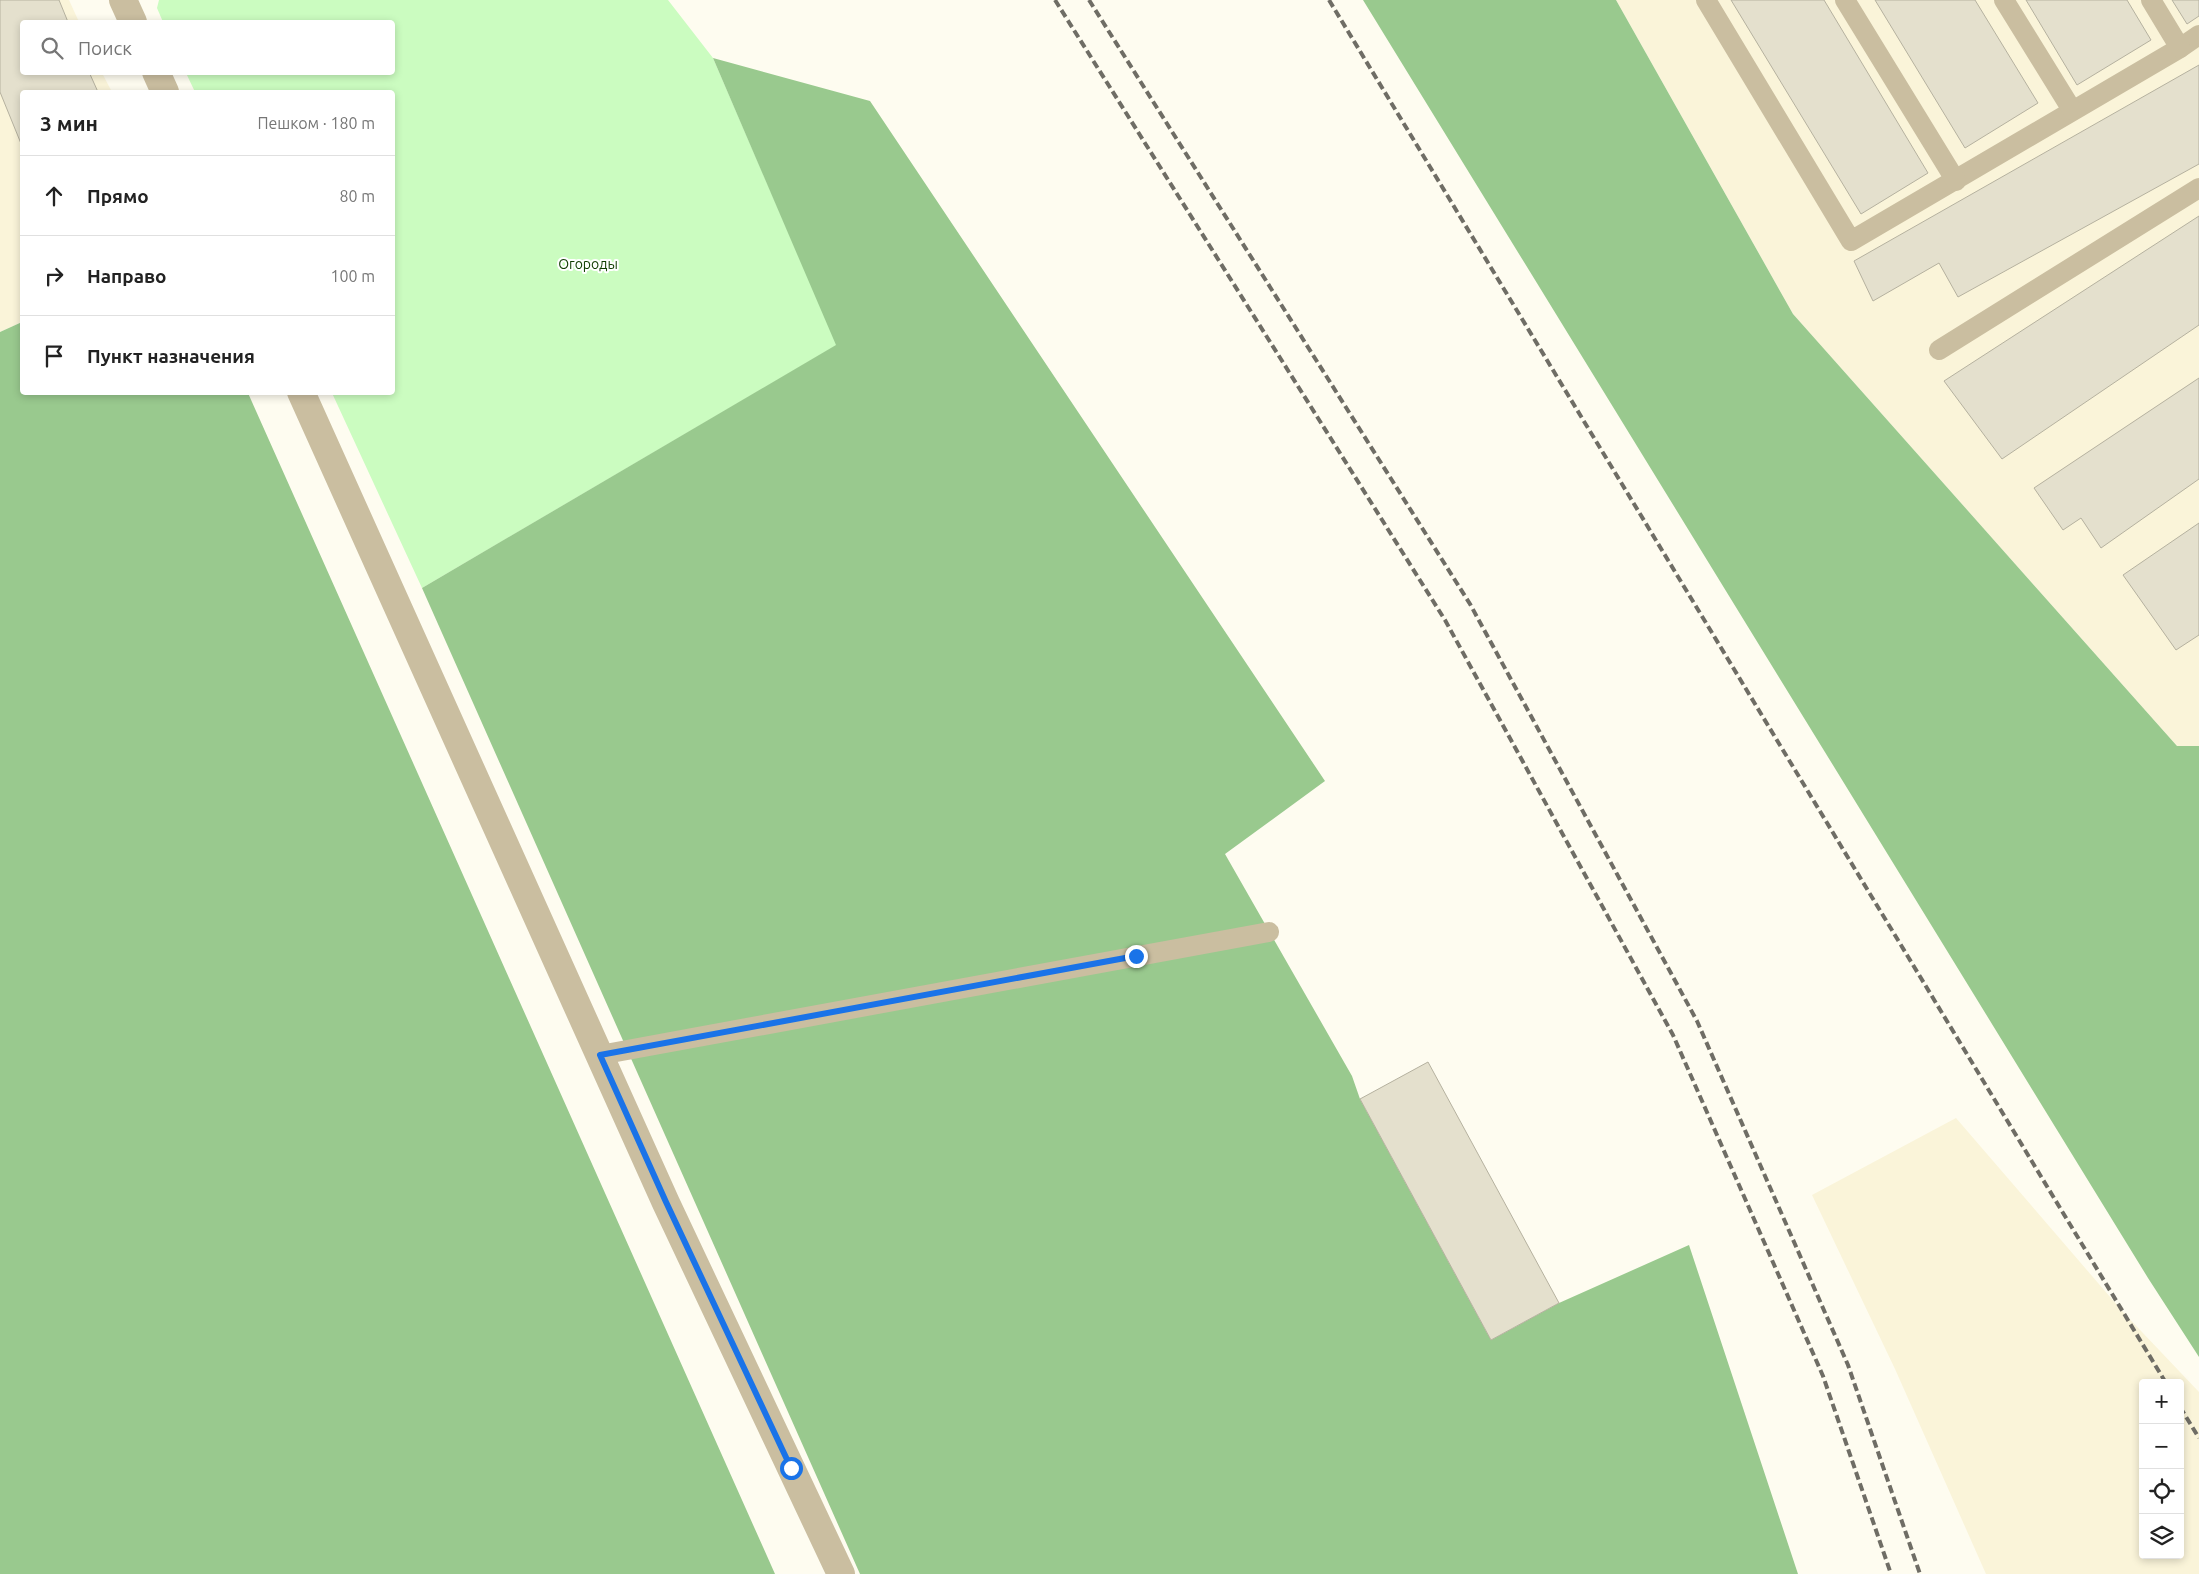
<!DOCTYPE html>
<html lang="ru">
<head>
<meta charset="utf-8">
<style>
  :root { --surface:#fff; --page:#f2f2f2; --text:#222; --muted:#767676; --line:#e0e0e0 }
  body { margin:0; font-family:Ubuntu,sans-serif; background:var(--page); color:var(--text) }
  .controls { position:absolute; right:15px; bottom:15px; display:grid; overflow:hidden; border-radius:5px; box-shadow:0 2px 8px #0003 }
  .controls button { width:45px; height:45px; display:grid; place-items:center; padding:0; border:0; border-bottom:1px solid var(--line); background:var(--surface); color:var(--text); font:25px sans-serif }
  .stop { position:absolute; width:15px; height:15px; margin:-11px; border:4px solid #1a73e8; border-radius:50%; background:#fff }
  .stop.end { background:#1a73e8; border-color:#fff; box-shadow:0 1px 5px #0008 }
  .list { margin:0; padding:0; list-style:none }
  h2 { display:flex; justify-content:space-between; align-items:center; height:65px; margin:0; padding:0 20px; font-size:21px }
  h2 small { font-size:16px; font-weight:400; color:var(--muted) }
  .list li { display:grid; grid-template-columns:32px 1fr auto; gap:15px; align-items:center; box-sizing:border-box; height:80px; padding:0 20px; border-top:1px solid var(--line) }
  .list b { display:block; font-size:19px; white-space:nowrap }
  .list em { font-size:16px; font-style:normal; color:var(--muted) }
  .icon { flex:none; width:28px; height:28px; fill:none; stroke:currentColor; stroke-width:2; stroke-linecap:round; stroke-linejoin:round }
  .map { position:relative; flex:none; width:2199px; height:1574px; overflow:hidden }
  .search { position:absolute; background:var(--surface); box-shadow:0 2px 8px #0003; left:20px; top:20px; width:375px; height:55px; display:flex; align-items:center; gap:12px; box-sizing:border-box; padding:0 18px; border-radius:5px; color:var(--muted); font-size:19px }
  .panel { position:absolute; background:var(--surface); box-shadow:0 2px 8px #0003; left:20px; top:90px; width:375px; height:305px; border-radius:5px }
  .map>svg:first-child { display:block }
  .built { fill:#faf4d9; fill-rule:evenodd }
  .green { fill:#cbfcc0 }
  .forest { fill:#99c98e }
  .building { fill:#e4e0cd; stroke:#b5b19f }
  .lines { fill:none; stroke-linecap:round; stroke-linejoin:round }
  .service { stroke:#cabea0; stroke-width:20 }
  .minor { stroke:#cabea0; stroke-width:28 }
  .rail { stroke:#6f6d65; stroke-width:4; stroke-dasharray:8 4; stroke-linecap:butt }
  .route { stroke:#1a73e8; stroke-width:6 }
  .labels { text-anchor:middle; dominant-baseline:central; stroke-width:4; stroke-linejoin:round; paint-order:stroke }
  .park-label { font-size:14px; fill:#0f3d01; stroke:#fff }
</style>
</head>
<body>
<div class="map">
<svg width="2199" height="1574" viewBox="0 0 2199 1574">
  <rect width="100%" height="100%" fill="#fefcf0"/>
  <g class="built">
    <path d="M0,0H69L79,22H22V72L102,73L112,92H22V322L0,332Z"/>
    <path d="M1616,0H2199V746H2177L1793,314Z"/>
    <path d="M1956,1118L2123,1312L2199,1392V1574H1986L1895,1369L1812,1195ZM2143,1383H2180V1555H2143Z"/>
  </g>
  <path class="green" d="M159,0H668L713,58L837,345L422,588L332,393L392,392V92H195L186,73L392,72V22H163L157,8Z"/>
  <g class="forest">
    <path d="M1363,0H1616L1793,314L2177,746H2199V1357L2148,1278Z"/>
    <path d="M713,58L870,101L1325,781L1225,854L1352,1076L1360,1099L1491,1340L1559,1303L1689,1245L1798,1574H860L422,588L836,345Z"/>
    <path d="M22,322V392L248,393L775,1574H0V332Z"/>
  </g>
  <g class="building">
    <path d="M0,0H59L68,22H22V72H89L98,92H22V146L0,92Z"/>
    <path d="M1731,0H1824L1928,173L1861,214Z"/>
    <path d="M1875,0H1975L2038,103L1965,148Z"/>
    <path d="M2026,0H2127L2151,40L2077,85Z"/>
    <path d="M2172,0H2199V16L2187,24Z"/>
    <path d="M2199,65V164L1958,297L1939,263L1873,301L1854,261Z"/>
    <path d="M2199,216V325L2002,459L1944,381Z"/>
    <path d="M2199,378V479L2101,548L2081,518L2063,530L2034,488Z"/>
    <path d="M2199,523V635L2176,650L2123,575Z"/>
    <path d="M1428,1062L1559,1303L1491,1340L1360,1099Z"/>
  </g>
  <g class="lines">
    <g class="service">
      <path d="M1706,0L1851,241L2180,48L2199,35"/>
      <path d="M1845,0L1956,181"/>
      <path d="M2004,0L2072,110"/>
      <path d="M2151,0L2180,48"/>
      <path d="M1939,350L2199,188"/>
      <path d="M600,1055L1269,932"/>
    </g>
    <g class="minor">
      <path d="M123,0L133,22"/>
      <path d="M156,72L165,92"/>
      <path d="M301,392L666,1203L841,1574"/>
    </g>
    <g class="rail">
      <path d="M1055,0L1445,620L1673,1035L1823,1376L1891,1574"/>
      <path d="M1089,0L1470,604L1697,1021L1848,1365L1920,1574"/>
      <path d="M1329,0L2166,1383"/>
      <path d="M2180,1407L2199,1438"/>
    </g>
  </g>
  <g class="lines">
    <path class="route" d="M791,1468L666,1202L600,1055L1136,956"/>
  </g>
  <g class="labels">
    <g class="park-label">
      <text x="588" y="264">Огороды</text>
    </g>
  </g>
</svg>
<div class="controls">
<button>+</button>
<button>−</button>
<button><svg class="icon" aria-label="locate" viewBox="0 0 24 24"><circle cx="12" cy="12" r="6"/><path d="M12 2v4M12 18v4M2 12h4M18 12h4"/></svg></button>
<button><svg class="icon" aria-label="layers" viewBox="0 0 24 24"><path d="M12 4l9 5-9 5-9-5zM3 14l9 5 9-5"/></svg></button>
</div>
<div class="stop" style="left:791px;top:1468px"></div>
<div class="stop end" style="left:1136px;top:956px"></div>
<div class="search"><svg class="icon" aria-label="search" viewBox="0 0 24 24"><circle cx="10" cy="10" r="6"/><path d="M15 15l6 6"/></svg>Поиск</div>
<section class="panel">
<h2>3 мин<small>Пешком · 180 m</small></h2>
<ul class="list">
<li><svg class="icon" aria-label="ahead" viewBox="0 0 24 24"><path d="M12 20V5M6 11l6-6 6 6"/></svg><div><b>Прямо</b></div><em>80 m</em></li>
<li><svg class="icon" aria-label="right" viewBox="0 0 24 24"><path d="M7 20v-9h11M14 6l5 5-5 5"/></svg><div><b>Направо</b></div><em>100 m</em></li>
<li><svg class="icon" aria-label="arrive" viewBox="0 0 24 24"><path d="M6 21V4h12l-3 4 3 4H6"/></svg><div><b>Пункт назначения</b></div></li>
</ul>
</section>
</div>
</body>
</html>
